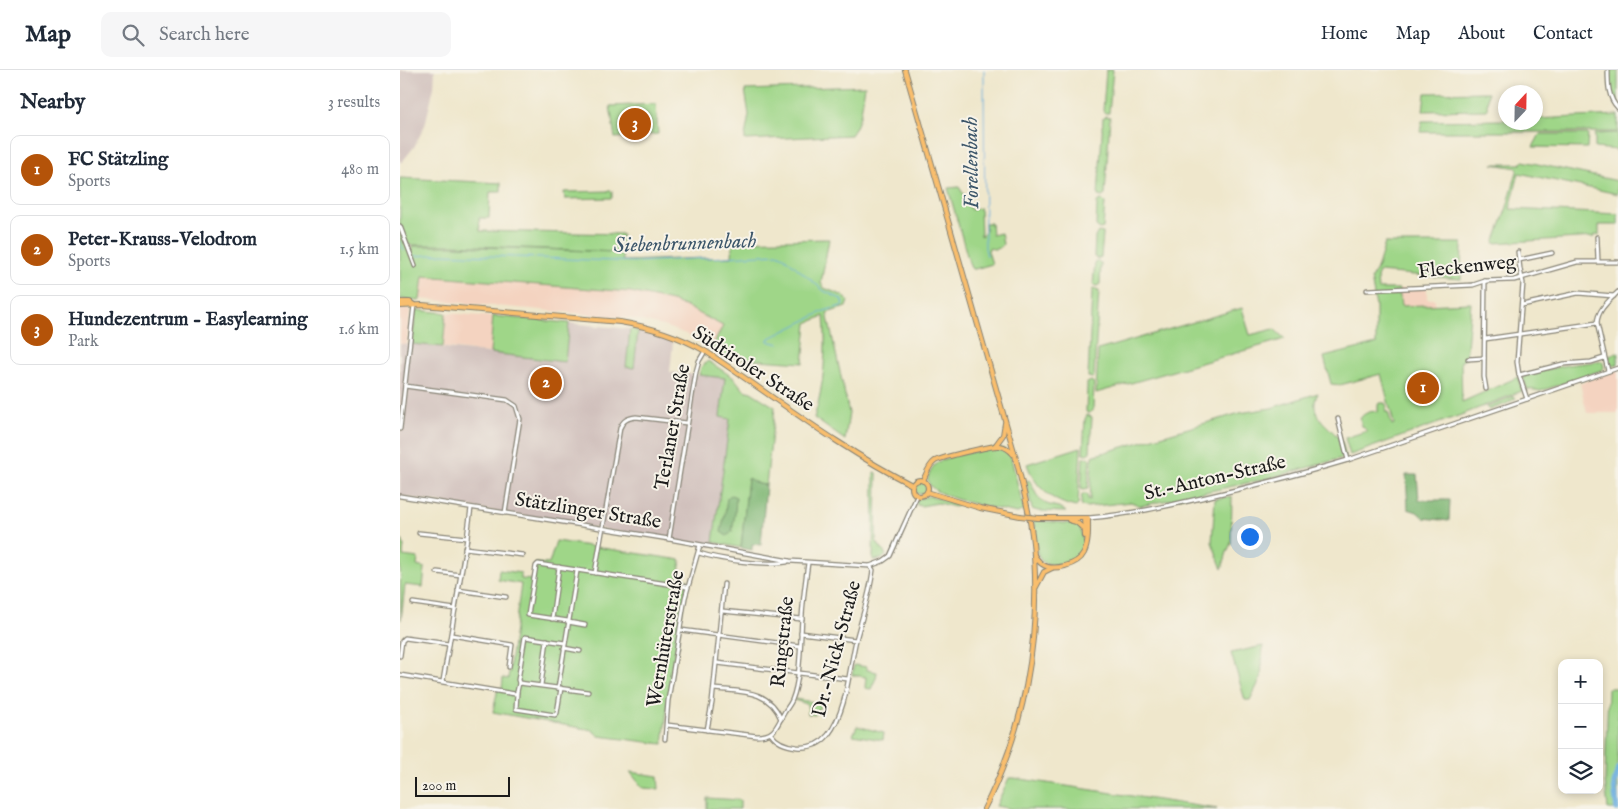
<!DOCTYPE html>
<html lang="en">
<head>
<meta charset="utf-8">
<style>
  :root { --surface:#fff; --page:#f6f6f7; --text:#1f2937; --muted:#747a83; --line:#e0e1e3; --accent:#b45309 }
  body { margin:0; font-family:"IM FELL English",serif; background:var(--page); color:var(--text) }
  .controls { position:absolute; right:15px; bottom:15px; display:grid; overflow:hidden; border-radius:10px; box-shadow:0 2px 8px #0003 }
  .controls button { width:45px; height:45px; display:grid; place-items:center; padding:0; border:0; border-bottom:1px solid var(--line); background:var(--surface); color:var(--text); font:25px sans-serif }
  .compass { position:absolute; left:1098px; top:15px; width:45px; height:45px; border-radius:50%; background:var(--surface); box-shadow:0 2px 8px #0003; rotate:22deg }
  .scale { position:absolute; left:15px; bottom:12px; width:95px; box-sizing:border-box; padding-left:5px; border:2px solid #1c1c1c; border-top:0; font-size:14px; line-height:18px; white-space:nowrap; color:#1c1c1c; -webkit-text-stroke:4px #f7f3e8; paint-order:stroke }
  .you { position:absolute; left:849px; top:466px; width:18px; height:18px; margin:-12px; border:4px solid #fff; border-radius:50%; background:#1a73e8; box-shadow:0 0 0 8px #1a73e833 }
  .badge { display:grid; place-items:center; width:32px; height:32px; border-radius:50%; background:var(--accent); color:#fff; font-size:16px; font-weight:700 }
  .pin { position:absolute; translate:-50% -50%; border:2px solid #fff; box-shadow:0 1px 5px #0006 }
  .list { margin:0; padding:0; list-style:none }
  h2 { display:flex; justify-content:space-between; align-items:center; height:65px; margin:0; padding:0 20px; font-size:21px }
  h2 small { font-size:16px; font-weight:400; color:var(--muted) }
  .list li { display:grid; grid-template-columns:32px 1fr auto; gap:15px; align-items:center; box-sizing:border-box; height:70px; margin:0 10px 10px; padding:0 10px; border:1px solid var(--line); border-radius:10px }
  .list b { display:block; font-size:19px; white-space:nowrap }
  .list p { margin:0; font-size:16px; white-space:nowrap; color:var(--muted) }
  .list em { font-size:16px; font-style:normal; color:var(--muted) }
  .icon { flex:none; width:28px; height:28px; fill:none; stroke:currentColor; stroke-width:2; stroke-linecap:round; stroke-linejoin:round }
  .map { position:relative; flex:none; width:1218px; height:739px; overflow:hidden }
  header { display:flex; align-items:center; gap:30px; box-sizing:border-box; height:70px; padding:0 25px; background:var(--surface); border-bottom:1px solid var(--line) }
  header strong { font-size:24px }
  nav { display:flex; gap:28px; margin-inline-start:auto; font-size:18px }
  .search { width:350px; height:45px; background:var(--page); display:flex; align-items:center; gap:12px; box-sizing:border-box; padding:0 18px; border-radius:10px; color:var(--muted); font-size:19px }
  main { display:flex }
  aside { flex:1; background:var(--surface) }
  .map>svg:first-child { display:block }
  .built { fill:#f4d3c0 }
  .industrial { fill:#d0c0bc }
  .green { fill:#9fd688; stroke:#5e7952 }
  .forest { fill:#7fb774; stroke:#4e6a48 }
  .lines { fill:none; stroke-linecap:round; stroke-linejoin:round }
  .stream { stroke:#6baddf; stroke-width:1 }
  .river { stroke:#6baddf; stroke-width:5.5 }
  .minor-casing { stroke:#868274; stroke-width:5.5 }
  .major-casing { stroke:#868274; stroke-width:6 }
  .minor { stroke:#fff; stroke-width:3 }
  .major { stroke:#f9be6d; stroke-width:4 }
  .major-bridge-casing { stroke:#868274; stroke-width:6; stroke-linecap:butt }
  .major-bridge { stroke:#f9be6d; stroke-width:4 }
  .labels { text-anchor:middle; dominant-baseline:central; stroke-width:4; stroke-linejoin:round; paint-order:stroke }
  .street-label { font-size:20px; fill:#1c1c1c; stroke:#f7f3e8 }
  .water-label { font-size:21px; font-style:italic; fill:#3c566a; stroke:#f7f3e8 }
</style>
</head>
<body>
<header>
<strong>Map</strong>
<div class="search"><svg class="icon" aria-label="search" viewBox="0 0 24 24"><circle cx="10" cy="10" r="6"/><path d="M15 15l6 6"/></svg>Search here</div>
<nav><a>Home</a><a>Map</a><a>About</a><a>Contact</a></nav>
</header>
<main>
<aside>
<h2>Nearby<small>3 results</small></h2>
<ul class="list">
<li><span class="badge">1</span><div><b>FC Stätzling</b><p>Sports</p></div><em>480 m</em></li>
<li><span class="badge">2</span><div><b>Peter-Krauss-Velodrom</b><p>Sports</p></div><em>1.5 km</em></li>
<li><span class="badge">3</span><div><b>Hundezentrum - Easylearning</b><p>Park</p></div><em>1.6 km</em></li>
</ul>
</aside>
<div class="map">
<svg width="1218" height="739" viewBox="0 0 1218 739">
  <rect width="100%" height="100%" fill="#f7f3e8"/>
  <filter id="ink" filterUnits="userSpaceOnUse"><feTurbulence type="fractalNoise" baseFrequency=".02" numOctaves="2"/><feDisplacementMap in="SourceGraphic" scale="10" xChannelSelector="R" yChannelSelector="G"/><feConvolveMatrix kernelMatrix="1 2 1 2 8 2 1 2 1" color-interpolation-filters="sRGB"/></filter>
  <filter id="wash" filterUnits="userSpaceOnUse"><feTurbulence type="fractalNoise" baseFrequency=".0096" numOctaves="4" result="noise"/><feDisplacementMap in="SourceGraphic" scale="20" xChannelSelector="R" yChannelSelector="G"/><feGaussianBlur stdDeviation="1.12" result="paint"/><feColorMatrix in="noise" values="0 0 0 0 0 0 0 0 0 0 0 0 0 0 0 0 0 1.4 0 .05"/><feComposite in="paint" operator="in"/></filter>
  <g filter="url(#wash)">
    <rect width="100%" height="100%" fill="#efe7cc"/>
    <g class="built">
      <path d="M22,206L231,222L272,231L289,238L323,256L311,279L286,264L263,256L230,248L20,229Z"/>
      <path d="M1027,218V229H1035V234L1001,236L999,219Z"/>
      <path d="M0,238H8L10,241L7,275L0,274Z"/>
      <path d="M46,243L93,247L90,283L43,277Z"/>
      <path d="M1218,300V343H1187L1180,313Z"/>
    </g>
    <g class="industrial">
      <path d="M0,0H35L34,17L25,55L14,77L2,92H0Z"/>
      <path d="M169,253L230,259L226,297L234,298L238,261L273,272L270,302L325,308L320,346L331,348L312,477L0,426V274H12L165,292Z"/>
    </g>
    <g class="green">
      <path d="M706,0H713L709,43H705L703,41Z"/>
      <path d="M1209,0H1218V36C1209,26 1210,13 1209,0Z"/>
      <path d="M465,16C462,33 462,51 451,65L345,70V66L349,45L345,20Z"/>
      <path d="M1088,22L1087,40L1023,41L1025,23Z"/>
      <path d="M256,34L258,64L215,68L210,36Z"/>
      <path d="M1218,45V62H1020L1022,51L1105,50L1106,52H1136V49Z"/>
      <path d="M706,46L710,47L705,125L702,127L698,126L703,48Z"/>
      <path d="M1218,63V80L1195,78V64Z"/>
      <path d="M1140,64H1188L1187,78L1133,77Z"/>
      <path d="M1123,91L1218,111V124L1119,103L1110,139L1218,144V155H1199V165H1195V167L1094,173L1107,137L1118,98L1092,94H1121Z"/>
      <path d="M0,108L101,113V122H90L89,148H79L80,161L222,164V182L219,183H222L223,191L332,187L333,171L429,169L421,213L424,218L444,226L448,231L446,237L427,243L449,343L445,370L414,348C424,317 427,278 424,246L407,253L403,293L328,288L319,284L311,279L323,256L289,238L272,231L231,222L23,206L20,230L0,229V165H3L12,186V176H53L216,182L53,175H8L0,156Z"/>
      <path d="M559,117L566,128L571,140L580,138L581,166L586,161L585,153H591L592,165L601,163L603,174C599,179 596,180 589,178L588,181L592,194L575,199H572L570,196L548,118Z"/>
      <path d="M212,121V128L165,129L164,122Z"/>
      <path d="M702,130L705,133L703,158L700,159L696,156L697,133L698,131Z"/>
      <path d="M698,162L703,163V165L701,187L698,189L694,187L695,167Z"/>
      <path d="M985,173H1062L1061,209L979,202L977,208L978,219H999L1001,236L1071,233L1066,289L1061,291L1062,332L1118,307L1122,321L1061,345L950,385L945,368L967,361L962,356L960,349C963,343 972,340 978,342V335L979,333H985L987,337L985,342H988L992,355L994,354L981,304L940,315L931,314L924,287L976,274V237L971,208L977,199Z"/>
      <path d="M695,191L701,193L700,214L697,216L693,215Z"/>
      <path d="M693,219L699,221L694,306L693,308L688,307L692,221Z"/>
      <path d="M842,238L850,265L874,259L885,269L696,323L698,280Z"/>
      <path d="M16,240L46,243L43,277L12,274Z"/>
      <path d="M93,246L169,253L165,292L90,283Z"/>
      <path d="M230,259L238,261L234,298L226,297Z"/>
      <path d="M1218,282V295L1209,296L1206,288Z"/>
      <path d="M308,291L334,308L344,320L351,322L375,337L366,415L358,414L348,409L341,478L313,472L330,349L320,347L325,308L299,305L301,297Z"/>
      <path d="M1201,291L1203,292L1204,298L1202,300L1141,321L1127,319L1123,307L1127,304L1167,295Z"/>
      <path d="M691,311L694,313L693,339L690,343H687L686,341L687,317V313Z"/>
      <path d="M918,323C906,346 931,356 941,371C944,375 944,382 946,387L870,408L741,436L731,432L686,437L682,436L681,433L682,424H687L688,429L690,430L692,386L840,343L871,338Z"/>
      <path d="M1114,326L1116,328L1106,334L1089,340L1086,337Z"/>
      <path d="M687,345L692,347L690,382L687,384L683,383L685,349Z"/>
      <path d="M681,377L678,435L676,437C652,432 635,417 627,394Z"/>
      <path d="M594,378C601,377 605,379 610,384L624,440L617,443C600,439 538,429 530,415C527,412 528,408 529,404C531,399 534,395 538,392C551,385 579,381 594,378Z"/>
      <path d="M688,387L690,389L688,419L683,420L681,418L683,388Z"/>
      <path d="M474,402L477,403L476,463V471L486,485L482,489L473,490Z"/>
      <path d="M629,410C634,417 636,428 643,432C650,437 660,435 666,442L638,441L632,439L626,411Z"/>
      <circle cx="520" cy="418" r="6"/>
      <path d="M530,426L555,433L558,435L555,437L538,433L521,436L517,435L516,432L518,429Z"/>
      <path d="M832,426L831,473L827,482L822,499L812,472L815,429Z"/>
      <path d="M633,450L675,454L680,458C682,465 684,474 681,481C677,492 647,500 640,489C634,480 636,461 633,450Z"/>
      <path d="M0,471H3V475H4L3,486L18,488L17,496L25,498L23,517L5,515L1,550Z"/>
      <path d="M156,471L281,490L278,509L288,510L271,605L263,674L199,666L192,660L93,642L98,618L102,619L103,608L108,609L121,514L98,510L99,500L121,503V509L133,510L136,493L149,494Z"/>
      <path d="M863,576L861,608L850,630H845L831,583Z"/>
      <path d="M454,595L467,597V600L477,602L476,608L471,619L465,618L466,607L452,605Z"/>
      <path d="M1208,618H1218V739H1208L1205,711Z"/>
      <path d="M394,629L422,633L415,645L408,644L407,634L394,630Z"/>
      <path d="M457,656L484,663L483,670L453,665Z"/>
      <path d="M230,702L258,706L259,719L243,718Z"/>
      <path d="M609,708H614L817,739H613L596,736Z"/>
      <path d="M307,728L340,730V739H307Z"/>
    </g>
    <g class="forest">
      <path d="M1006,405H1017L1019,430H1050L1049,451L1024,448L1017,442L1008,439Z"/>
      <path d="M348,408L358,414L366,415L361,475L352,474V480L341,478Z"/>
      <path d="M331,425L336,427L335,443L332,462L327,466L321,462L325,444L327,428Z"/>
    </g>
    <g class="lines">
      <g class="stream">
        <path d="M584,0L585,178L587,186"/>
        <path d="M0,172L4,180"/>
        <path d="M15,186L43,184L237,192L378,184L384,187L424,221L441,229L443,234L441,236L424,241L368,269V271L379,274"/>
      </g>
      <path class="river" d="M1217,739L1214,715L1218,699"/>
    </g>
  </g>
  <g filter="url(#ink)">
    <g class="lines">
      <defs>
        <g id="minor">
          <path d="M1208,0C1208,14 1208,28 1218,38"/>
          <path d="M0,156L15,196"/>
          <path d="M1197,167L1198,191"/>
          <path d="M1118,182L1120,199L1123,213L1117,292L1119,305L1127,329"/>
          <path d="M1119,190L1152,183"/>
          <path d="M1085,211L1084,307L1086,319"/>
          <path d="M967,220L1073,215L1085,211L1114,210L1177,192H1218"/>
          <path d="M1122,235L1178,223L1214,226"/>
          <path d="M1085,269L1197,253"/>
          <path d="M1068,289L1084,288"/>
          <path d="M1208,301L1197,253C1198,239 1209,231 1218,222"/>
          <path d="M1119,305L1163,294L1191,292L1204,288"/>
          <path d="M5,316L107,330L116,336L120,349L105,443"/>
          <path d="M938,349L948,390"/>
          <path d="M0,359L14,235"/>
          <path d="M0,426L269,469L390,491L470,496L483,491L490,486L517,426"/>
          <path d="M688,448C728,445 767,436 806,427C854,416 901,404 948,390L1218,298"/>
          <path d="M19,463L67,468L71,438"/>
          <path d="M269,469L296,302L299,291L305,281"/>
          <path d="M65,478L123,485"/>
          <path d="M299,483C320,490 365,496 387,492"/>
          <path d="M37,502L61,505"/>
          <path d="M195,503L220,358C223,350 228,348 236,347L287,353"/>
          <path d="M58,520L106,527"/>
          <path d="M13,533L55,539"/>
          <path d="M322,541L402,549"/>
          <path d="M152,549L159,497"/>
          <path d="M168,551L128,545L136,496L138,494L287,517"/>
          <path d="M168,552L185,555"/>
          <path d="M281,560L400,576"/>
          <path d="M401,563L456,570"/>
          <path d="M51,565L112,575L109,597"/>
          <path d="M164,578L180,581"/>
          <path d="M0,586L2,571L5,568L49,574"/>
          <path d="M317,593L448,609"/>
          <path d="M0,605L115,624L117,622L119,613L118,610L125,567L165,573"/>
          <path d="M43,611L67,468"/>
          <path d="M119,613L188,622"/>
          <path d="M141,615L147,570"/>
          <path d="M158,618L177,501"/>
          <path d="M314,619C341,622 369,619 381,649"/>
          <path d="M117,623L116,639L155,645L157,643L161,618"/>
          <path d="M267,655L357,666C375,666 376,657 384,643C386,639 390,635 392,630C402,606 400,561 403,535C404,521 406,507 408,493"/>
          <path d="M307,660L312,633L324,514"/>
          <path d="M371,664C377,673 387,676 397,677C410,678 420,675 428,665C447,641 449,600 456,570C462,547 470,524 473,500L470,496"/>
          <path d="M265,669L268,631L285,528L300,475"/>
        </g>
        <g id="major">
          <path d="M505,0L615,385C623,418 632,451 634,485C640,572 624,661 584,739"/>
          <path d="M0,232H10L14,235"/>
          <path d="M0,236L22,235L220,252C250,257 279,266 305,281C373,326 439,378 512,415"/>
          <path d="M595,376L603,365L605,353"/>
          <circle cx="520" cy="418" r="8"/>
          <path d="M523,411C526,404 529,395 535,391C543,387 592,375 600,376C606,377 609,379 613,384"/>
          <path d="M527,422L580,438L620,446"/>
          <path d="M684,448L685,466"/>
          <path d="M669,450L676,452L684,459"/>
          <path d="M634,485C636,488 639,492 642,494C653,502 678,495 684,483C689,473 688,459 688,448H638"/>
          <path d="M636,517L644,502L652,498"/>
        </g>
      </defs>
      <use href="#minor" class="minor-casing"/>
      <use href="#major" class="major-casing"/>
      <use href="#minor" class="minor"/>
      <use href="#major" class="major"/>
      <defs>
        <path id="major-bridge" d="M620,446L638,448"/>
      </defs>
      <use href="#major-bridge" class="major-bridge-casing"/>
      <use href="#major-bridge" class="major-bridge"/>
    </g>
  </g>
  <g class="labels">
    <g class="street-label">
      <text transform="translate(1067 197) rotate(-6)">Fleckenweg</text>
      <text transform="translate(353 299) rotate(33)">Südtiroler Straße</text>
      <text transform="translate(273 357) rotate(-80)">Terlaner Straße</text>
      <text transform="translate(815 408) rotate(-13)">St.-Anton-Straße</text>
      <text transform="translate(188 441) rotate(9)">Stätzlinger Straße</text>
      <text transform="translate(266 569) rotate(-80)">Wernhüterstraße</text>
      <text transform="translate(383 572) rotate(-84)">Ringstraße</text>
      <text transform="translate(437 579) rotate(-75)">Dr.-Nick-Straße</text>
    </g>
    <g class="water-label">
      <text transform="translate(572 93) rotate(-91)">Forellenbach</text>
      <text transform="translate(285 174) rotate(-2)">Siebenbrunnenbach</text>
    </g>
  </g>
</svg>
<div class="controls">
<button>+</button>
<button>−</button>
<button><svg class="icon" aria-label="layers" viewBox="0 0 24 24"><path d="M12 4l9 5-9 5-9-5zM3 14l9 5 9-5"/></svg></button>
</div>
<svg class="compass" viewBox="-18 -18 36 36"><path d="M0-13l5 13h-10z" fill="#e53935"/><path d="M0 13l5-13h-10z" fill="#747a83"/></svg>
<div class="scale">200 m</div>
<div class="you"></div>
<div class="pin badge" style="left:1023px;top:318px">1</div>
<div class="pin badge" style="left:146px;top:313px">2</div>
<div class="pin badge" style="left:235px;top:54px">3</div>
</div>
</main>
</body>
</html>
